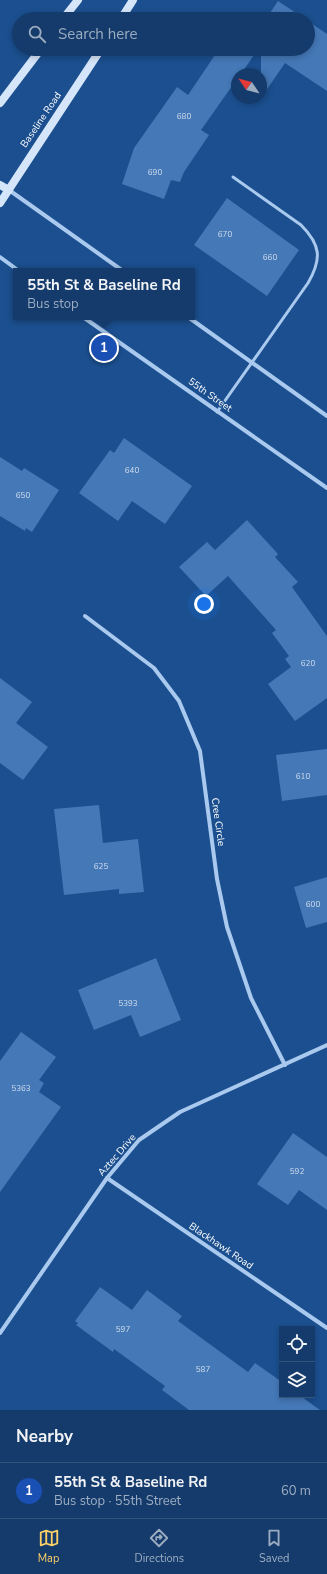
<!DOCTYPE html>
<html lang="en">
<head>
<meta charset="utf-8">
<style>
  :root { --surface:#143b6b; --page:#1d4271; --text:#f1f3f6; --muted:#9dadc1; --line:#33557e; --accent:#ffd166 }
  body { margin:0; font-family:"Nunito Sans",sans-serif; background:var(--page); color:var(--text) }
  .controls { position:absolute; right:12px; bottom:12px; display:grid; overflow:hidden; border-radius:0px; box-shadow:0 2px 6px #0003 }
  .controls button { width:36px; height:36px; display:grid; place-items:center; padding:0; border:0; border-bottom:1px solid var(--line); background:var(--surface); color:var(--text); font:20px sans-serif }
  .compass { position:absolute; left:231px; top:68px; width:36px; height:36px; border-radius:50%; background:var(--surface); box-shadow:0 2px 6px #0003; rotate:305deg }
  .you { position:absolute; left:204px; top:604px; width:14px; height:14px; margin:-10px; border:3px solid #fff; border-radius:50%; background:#1a73e8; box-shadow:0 0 0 6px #1a73e833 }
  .badge { display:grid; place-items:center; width:26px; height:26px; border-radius:50%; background:var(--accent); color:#fff; font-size:13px; font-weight:700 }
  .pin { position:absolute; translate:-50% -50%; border:2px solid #fff; box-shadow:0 1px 4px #0006 }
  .popup { position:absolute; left:13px; top:268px; width:182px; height:52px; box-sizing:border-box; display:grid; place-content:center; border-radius:0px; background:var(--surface); filter:drop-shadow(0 1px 3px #0005); font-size:13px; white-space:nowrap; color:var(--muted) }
  .popup b { font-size:15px; color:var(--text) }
  .popup::after { content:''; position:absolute; left:50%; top:100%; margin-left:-8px; border:8px solid transparent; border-top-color:var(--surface) }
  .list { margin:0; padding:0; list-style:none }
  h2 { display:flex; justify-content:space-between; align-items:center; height:52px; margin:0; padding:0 16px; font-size:17px }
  h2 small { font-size:13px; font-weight:400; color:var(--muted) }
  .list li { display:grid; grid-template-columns:26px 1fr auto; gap:12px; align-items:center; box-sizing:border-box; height:56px; padding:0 16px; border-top:1px solid var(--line) }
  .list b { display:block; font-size:15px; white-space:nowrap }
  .list p { margin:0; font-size:13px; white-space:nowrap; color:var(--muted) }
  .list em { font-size:13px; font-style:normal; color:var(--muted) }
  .icon { flex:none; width:22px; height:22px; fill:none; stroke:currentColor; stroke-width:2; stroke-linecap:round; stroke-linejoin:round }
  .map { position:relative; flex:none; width:327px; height:1410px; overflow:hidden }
  .search { position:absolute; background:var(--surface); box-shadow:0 2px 6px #0003; left:12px; right:12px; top:12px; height:44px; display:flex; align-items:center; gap:10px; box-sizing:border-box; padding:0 14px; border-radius:22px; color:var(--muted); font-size:15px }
  .sheet { height:108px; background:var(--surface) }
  nav { display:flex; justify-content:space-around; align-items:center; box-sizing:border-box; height:56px; border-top:1px solid var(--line); background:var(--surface); font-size:11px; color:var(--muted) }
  nav a { display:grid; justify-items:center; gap:2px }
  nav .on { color:var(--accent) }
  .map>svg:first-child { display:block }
  .building { fill:#4478b7 }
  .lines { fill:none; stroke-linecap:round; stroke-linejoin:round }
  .lane { stroke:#a9c9ee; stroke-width:3 }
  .street { stroke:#a9c9ee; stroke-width:4 }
  .secondary { stroke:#d6e6fa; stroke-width:8 }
  .labels { text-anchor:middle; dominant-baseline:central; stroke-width:3; stroke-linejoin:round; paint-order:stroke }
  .number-label { font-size:8px; fill:#d0dded }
  .street-label { font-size:10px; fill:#fff; stroke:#1b4f8f }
</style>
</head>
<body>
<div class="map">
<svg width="327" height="1410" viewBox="0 0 327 1410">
  <rect width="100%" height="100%" fill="#1b4f8f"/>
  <g class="building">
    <path d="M278,1L305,19H266Z"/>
    <path d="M308,21L327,34V91L285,63L261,98V49H308Z"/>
    <path d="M219,49H258L241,74H237V79L201,130L209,135L184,172L180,182L171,180L164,199L122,184L134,148L177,87L188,95Z"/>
    <path d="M227,198L299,250L267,296L194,245Z"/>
    <path d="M124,438L192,486L165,524L132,501L118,521L79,493L110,450L114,453Z"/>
    <path d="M0,457L22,471L24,468L59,490L32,532L26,528L25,531L0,516Z"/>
    <path d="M247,520L278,554L275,557L298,582L292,587L327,636V698L295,721L268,684L291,667L285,659L289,656L272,633L276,630L228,576L206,596L179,567L207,542L215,550Z"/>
    <path d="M0,678L32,702L16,723L48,747L23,780L0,763Z"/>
    <path d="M327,749V795L282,801L276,755Z"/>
    <path d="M99,805L103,843L138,839L144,892L119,894V889L64,895L54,809Z"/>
    <path d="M327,877V922L306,928L294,887Z"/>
    <path d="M156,958L181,1020L140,1037L131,1015L94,1030L78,990Z"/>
    <path d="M21,1032L56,1057L39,1080L44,1083L39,1092L61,1107L0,1192V1061Z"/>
    <path d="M293,1133L327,1157V1210L299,1190L288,1205L257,1184Z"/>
    <path d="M100,1287L132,1310L147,1290L182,1316L178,1321L248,1372L255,1363L282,1382V1395H299L320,1410H189L162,1390L165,1386L114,1349L113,1352L76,1325L78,1323L75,1321Z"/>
  </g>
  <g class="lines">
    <path class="lane" d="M217,412L308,283C322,259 321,245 301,225L233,177"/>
    <g class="street">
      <path d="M9,190L123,271"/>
      <path d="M0,257L19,271"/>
      <path d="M83,317L327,488"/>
      <path d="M188,317L327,416"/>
      <path d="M85,616L154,668L179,701L200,751L217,879L227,927L251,998L285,1065"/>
      <path d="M107,1178L327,1328"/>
      <path d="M0,1333L107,1178L139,1140L180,1112L327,1045"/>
    </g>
    <g class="secondary">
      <path d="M63,19L78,0"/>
      <path d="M121,19L133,0"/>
      <path d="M0,103L41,49"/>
      <path d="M0,185L9,190"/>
      <path d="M0,203L101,49"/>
    </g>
  </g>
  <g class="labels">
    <g class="number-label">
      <text x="184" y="116">680</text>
      <text x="155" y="172">690</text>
      <text x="225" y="234">670</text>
      <text x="270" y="257">660</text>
      <text x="132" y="470">640</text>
      <text x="23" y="495">650</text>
      <text x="308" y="663">620</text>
      <text x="303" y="776">610</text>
      <text x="101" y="866">625</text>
      <text x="313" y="904">600</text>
      <text x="128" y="1003">5393</text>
      <text x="21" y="1088">5363</text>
      <text x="297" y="1171">592</text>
      <text x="123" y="1329">597</text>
      <text x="203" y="1369">587</text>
    </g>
    <g class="street-label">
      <text transform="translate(41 120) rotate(-56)">Baseline Road</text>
      <text transform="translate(210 395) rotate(35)">55th Street</text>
      <text transform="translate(218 822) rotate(82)">Cree Circle</text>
      <text transform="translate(117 1155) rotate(-49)">Aztec Drive</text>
      <text transform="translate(221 1246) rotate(34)">Blackhawk Road</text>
    </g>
  </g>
</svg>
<div class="controls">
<button><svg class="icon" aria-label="locate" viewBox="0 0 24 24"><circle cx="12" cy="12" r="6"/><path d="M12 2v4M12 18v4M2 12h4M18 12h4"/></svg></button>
<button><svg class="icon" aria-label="layers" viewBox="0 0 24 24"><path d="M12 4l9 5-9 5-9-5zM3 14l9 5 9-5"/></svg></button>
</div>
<svg class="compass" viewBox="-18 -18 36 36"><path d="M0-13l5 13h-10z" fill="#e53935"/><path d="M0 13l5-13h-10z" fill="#9dadc1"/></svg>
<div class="you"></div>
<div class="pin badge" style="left:104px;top:348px;background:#1a4fb4">1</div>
<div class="popup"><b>55th St &amp; Baseline Rd</b>Bus stop</div>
<div class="search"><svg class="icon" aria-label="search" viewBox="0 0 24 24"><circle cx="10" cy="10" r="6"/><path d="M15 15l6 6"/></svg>Search here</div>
</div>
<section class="sheet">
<h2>Nearby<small></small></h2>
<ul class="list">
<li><span class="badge" style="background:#1a4fb4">1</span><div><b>55th St &amp; Baseline Rd</b><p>Bus stop · 55th Street</p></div><em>60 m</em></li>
</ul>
</section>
<nav>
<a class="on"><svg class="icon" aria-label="map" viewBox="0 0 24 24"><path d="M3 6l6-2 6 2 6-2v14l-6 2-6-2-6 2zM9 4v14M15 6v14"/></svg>Map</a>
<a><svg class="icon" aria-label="directions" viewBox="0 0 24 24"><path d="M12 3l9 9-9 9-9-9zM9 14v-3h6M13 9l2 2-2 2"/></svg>Directions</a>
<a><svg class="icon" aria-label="saved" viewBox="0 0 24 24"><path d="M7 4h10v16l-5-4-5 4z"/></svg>Saved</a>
</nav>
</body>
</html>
